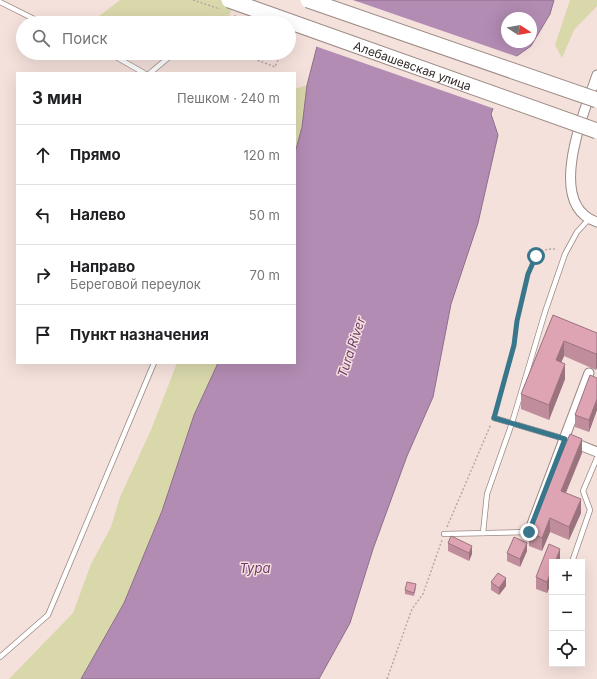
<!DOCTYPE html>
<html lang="ru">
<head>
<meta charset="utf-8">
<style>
  :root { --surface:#fff; --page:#f2f2f2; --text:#202124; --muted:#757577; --line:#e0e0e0 }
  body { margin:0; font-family:Inter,sans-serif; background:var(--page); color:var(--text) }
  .controls { position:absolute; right:12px; bottom:12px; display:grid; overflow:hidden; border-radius:0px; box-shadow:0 4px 16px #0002 }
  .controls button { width:36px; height:36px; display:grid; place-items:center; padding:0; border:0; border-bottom:1px solid var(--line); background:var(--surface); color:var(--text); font:20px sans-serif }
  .compass { position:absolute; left:501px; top:12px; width:36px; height:36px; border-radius:50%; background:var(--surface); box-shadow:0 4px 16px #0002; rotate:101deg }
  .stop { position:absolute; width:12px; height:12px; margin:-9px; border:3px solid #37768b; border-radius:50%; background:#fff }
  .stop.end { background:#37768b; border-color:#fff; box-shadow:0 1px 4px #0008 }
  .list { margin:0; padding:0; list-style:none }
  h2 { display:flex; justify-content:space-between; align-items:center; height:52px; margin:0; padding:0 16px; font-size:17px }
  h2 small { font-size:13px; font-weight:400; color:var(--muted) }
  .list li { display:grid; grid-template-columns:26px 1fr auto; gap:12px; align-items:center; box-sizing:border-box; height:60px; padding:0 16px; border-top:1px solid var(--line) }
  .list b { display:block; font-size:15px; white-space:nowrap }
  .list p { margin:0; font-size:13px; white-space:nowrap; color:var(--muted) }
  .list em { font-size:13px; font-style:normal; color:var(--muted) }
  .icon { flex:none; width:22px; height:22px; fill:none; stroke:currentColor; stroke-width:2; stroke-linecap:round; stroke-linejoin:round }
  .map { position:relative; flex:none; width:597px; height:679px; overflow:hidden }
  .search { position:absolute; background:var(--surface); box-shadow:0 4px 16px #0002; left:16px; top:16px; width:280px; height:44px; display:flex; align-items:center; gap:10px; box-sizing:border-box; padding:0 14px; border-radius:22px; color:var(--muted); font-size:15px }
  .panel { position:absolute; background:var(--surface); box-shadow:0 4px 16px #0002; left:16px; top:72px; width:280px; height:292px; border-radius:0px }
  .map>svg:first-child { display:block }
  .green { fill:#d9d8ab }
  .water { fill:#b38cb3; stroke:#8d6f8a; fill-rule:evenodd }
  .pier { fill:#f5e1dc }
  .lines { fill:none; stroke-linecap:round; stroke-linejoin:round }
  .lane-casing { stroke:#9c8a85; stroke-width:6 }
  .street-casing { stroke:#9c8a85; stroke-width:11 }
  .path { stroke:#b9a8a4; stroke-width:1.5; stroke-dasharray:2 2; stroke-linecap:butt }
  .lane { stroke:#fff; stroke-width:4.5 }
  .street { stroke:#fff; stroke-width:9 }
  .primary-bridge-casing { stroke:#9c8a85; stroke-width:17; stroke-linecap:butt }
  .path-bridge { stroke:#b9a8a4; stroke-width:1.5; stroke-dasharray:2 2; stroke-linecap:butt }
  .primary-bridge { stroke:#fff; stroke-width:15 }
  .wall { fill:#bf8d9b }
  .shaded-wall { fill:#9b737e }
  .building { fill:#dea4b4; stroke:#9b737e }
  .route { stroke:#37768b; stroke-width:5 }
  .labels { text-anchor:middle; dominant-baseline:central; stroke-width:3; stroke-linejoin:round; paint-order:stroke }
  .street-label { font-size:12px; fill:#342c2a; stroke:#f5e1dc }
  .water-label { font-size:13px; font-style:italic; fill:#6e3c70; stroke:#f5e1dc }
</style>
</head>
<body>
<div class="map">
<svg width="597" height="679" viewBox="0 0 597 679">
  <rect width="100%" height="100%" fill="#f5e1dc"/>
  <g class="green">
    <path d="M120,0H236L226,23H116L98,17Z"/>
    <path d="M570,0H597V6L574,30L562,58L555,45Z"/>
    <path d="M307,85L302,127L295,153V89Z"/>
    <path d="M177,363H218L194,415L162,511L124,603L81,679H9L73,613L91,564L111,527L120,497L151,430Z"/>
  </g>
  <path class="water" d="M329,0H554L550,14L531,46L511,60L491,114L498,135L478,223L451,304L433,397L407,456L373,549L350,623L319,679H81L124,603L162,511L194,415L218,363H295V153L302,127L307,85ZM507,18H531V42H507Z"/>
  <path class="pier" d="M327,0H353L518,57L513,61L495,109L315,46Z"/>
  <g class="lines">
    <defs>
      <g id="lane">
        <path d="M0,2L42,23"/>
        <path d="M109,53L144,73"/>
        <path d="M150,73L174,53"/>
        <path d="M494,418L565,439"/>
        <path d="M483,533L487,494L512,423L545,312L565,254L577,232L589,219"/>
        <path d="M444,534L529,532"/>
        <path d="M572,562L590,510L583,491L597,458"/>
        <path d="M0,657L48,615L154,363"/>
      </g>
      <g id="street">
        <path d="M597,75C585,110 544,205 597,222"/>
        <path d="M572,442L597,452"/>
        <path d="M529,532L589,373"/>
      </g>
    </defs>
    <use href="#lane" class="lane-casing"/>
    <use href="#street" class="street-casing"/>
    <g class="path">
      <path d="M231,23L235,15"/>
      <path d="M239,53L275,67L281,53"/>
      <path d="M496,411C502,390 508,368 514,346C519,324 521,272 537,255C542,249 549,249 556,249"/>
      <path d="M447,527L491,424"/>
      <path d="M387,679L412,609L423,594L442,540"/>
    </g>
    <use href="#lane" class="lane"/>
    <use href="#street" class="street"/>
    <defs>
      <g id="primary-bridge">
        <path id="s1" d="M229,0L597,131"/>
        <path d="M308,0L597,100"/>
      </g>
    </defs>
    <use href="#primary-bridge" class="primary-bridge-casing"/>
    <path class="path-bridge" d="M193,0L220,9"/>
    <use href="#primary-bridge" class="primary-bridge"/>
  </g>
  <g class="wall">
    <path d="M553,315L597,333L596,370L564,356L561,362L565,379L549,420L521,409V394Z"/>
    <path d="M597,378V410L589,432L575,427V415Z"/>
    <path d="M582,453L566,493L581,513L569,540L550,532L542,551L529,546V532Z"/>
    <path d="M448,543L472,554L469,561L448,551Z"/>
    <path d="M527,551L520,567L507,561V553Z"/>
    <path d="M560,560L547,593L536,589V577Z"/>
    <path d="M491,582L506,586L499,595L491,590Z"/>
    <path d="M416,588L414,596L405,594V590Z"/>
  </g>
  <g class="shaded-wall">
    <path d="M564,341V356L556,375V360Z"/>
    <path d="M597,353V368L596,370V354Z"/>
    <path d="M565,364V379L549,420V405Z"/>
    <path d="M597,399V410L589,432V420Z"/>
    <path d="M582,439V453L561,504V491Z"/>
    <path d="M581,499V513L569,540V527Z"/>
    <path d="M550,518V532L542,551V538Z"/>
    <path d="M527,543V551L520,567V559Z"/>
    <path d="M472,546V554L469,561V553Z"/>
    <path d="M560,549V562H555Z"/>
    <path d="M552,569V581L547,593V582Z"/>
    <path d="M506,578V586L499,595V588Z"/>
  </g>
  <g class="building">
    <path d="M553,315L597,333V353L596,354L564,341L556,360L565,364L549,405L521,394Z"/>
    <path d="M590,375L597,378V399L589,420L575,415Z"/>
    <path d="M570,434L582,439L561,491L581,499L569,527L550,518L542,538L529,532Z"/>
    <path d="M451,536L472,546L469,553L448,543Z"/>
    <path d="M514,537L527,543L520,559L507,553Z"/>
    <path d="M549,544L560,549L555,562H552V569L547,582L536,577Z"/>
    <path d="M498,573L506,578L499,588L491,582Z"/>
    <path d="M407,582L416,584L414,593L405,590Z"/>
  </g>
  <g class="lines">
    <path class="route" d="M529,532L565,439L494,418L514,345L517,321L528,274L536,256"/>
  </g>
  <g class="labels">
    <g class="street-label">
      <text stroke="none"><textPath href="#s1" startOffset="195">Алебашевская улица</textPath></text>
    </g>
    <g class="water-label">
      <text transform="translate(351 347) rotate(-72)">Tura River</text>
      <text x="255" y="568">Тура</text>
    </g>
  </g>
</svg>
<div class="controls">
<button>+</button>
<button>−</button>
<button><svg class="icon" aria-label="locate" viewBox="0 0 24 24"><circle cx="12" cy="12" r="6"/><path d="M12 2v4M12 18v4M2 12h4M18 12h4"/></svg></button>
</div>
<svg class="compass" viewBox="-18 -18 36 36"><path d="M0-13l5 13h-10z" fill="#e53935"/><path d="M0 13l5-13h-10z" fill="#757577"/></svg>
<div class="stop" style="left:536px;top:256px"></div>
<div class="stop end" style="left:529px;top:532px"></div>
<div class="search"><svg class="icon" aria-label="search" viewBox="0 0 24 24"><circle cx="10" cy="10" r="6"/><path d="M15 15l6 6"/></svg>Поиск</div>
<section class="panel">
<h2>3 мин<small>Пешком · 240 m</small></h2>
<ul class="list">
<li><svg class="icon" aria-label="ahead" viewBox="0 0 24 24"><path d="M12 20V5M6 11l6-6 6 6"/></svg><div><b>Прямо</b></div><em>120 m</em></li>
<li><svg class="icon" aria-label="left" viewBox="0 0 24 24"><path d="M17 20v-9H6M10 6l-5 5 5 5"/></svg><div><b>Налево</b></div><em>50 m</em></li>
<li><svg class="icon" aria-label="right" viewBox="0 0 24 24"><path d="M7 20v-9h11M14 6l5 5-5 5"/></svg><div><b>Направо</b><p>Береговой переулок</p></div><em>70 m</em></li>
<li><svg class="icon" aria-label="arrive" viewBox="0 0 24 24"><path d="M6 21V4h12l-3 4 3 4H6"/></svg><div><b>Пункт назначения</b></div></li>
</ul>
</section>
</div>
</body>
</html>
